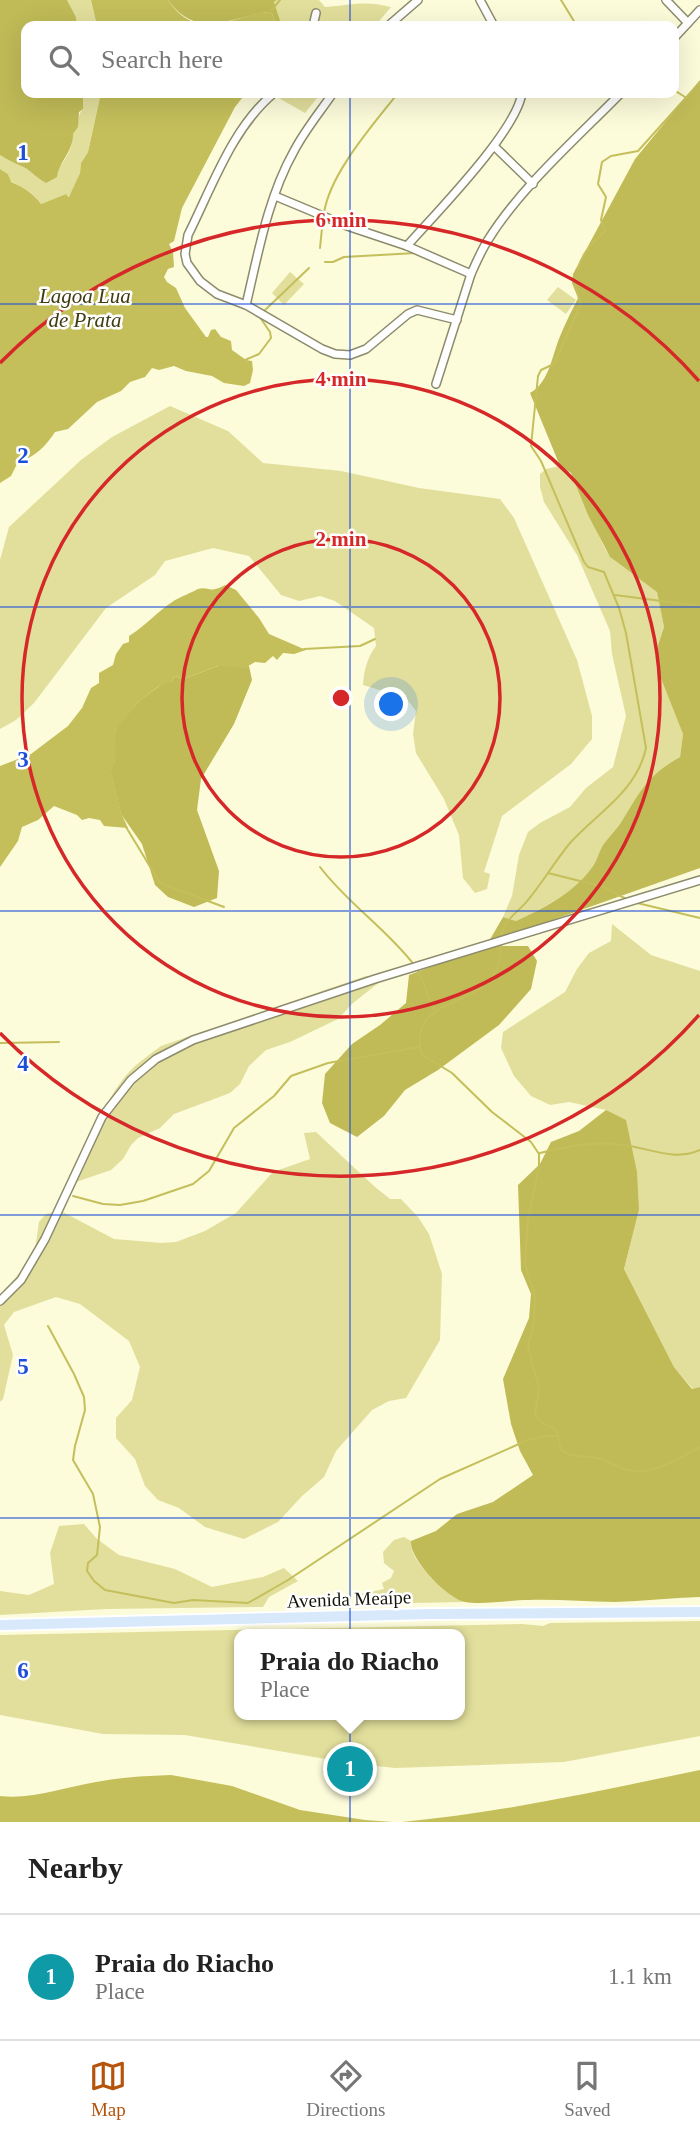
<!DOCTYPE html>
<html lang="en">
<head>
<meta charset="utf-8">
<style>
  :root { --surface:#fff; --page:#f2f2f2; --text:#222; --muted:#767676; --line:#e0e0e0; --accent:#b45309 }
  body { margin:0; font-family:Georgia,serif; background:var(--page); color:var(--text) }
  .you { position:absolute; left:392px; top:705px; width:24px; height:24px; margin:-18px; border:5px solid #fff; border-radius:50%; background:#1a73e8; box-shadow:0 0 0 10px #1a73e833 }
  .badge { display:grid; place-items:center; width:46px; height:46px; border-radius:50%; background:var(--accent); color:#fff; font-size:23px; font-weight:700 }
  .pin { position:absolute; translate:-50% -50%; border:4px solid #fff; box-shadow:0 2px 7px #0006 }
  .popup { position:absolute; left:234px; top:1629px; width:231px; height:91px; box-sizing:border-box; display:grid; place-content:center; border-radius:14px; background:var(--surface); filter:drop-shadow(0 2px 5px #0005); font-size:23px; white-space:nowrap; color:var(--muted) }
  .popup b { font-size:26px; color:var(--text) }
  .popup::after { content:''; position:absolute; left:50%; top:100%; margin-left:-14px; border:14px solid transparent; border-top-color:var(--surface) }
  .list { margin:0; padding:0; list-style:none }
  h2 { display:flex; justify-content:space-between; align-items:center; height:91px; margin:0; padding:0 28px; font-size:30px }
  h2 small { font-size:23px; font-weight:400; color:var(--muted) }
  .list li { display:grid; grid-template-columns:46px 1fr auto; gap:21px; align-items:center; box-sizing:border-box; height:126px; padding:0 28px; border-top:2px solid var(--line) }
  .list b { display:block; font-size:26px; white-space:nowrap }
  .list p { margin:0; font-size:23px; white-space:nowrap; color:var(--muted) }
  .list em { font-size:23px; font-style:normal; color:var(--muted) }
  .icon { flex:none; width:38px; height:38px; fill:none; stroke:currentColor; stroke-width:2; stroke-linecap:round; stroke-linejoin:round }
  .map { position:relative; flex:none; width:700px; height:1822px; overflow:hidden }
  .search { position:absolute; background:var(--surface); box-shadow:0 7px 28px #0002; left:21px; right:21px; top:21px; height:77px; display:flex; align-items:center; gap:18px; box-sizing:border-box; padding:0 24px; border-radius:14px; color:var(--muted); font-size:26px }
  .sheet { height:217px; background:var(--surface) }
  nav { display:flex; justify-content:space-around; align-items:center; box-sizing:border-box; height:98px; border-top:2px solid var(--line); background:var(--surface); font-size:19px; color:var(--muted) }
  nav a { display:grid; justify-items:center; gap:4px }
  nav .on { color:var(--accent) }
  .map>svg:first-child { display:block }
  .green { fill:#e2df9c; fill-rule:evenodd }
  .forest { fill:#c0bb57 }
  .water { fill:#c4bf5b }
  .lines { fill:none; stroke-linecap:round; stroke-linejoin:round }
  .stream { stroke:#c4bf5b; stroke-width:2 }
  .minor-casing { stroke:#8c8b6c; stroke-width:10 }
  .primary-casing { stroke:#fff; stroke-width:14 }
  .minor { stroke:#fff; stroke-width:7 }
  .primary { stroke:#d7e9fb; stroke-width:10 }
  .grid { fill:none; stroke:#1d4ed8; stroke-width:2; stroke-opacity:0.55 }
  .ring { fill:none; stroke:#d62828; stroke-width:3.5 }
  .labels { text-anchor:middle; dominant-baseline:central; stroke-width:5; stroke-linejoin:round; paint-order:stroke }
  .street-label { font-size:19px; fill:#151409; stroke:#fff }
  .water-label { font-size:21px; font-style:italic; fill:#3f3c12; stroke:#fff }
  .grid-label { font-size:23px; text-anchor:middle; font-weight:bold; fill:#1d4ed8; stroke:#fff; stroke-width:5; stroke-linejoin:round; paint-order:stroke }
  .centre { fill:#d62828; stroke:#fff; stroke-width:3.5 }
  .ring-label { font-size:21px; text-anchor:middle; font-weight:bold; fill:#d62828; stroke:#fff; stroke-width:5; stroke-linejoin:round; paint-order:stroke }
</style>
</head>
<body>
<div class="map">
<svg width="700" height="1822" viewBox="0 0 700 1822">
  <rect width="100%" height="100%" fill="#fcfbda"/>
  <g class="green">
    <path d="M67,0H91L97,26H77L76,17Z"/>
    <path d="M277,0H319L325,7C351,5 365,0 391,7L375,26H282L274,2Z"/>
    <path d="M83,93H101L88,152L81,163L80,173L70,197L66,194L41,204C32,191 23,188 10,181L8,174L0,169V155C8,160 14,163 21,166C30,169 37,179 46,183C58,171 74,151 73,134C80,127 76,116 83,109Z"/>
    <path d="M270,93H321L305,113Z"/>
    <path d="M290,272L304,284L284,305L272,293Z"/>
    <path d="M558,287L576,300L566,314L547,300Z"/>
    <path d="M170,406L228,431L263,463L341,471L419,488L500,499L514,518L577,660L592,716V739L571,764L502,816L484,872L490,874L487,889L475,893L463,878L459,835L444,799L416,753L413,734L416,711L406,698L363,685C364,670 367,658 376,646L374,628L335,601L320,596L299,601L281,595L249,556L213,548L165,561L155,575L106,608L34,703L16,720L0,729V560L9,527L81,460L112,437Z"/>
    <path d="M560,466C584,481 592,530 609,555C615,563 646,582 657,591L664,627L658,645L673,705L683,734L680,757C646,776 640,792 620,824C615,832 608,838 603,845C598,853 597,863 591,870C572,894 543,908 516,921L503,917L512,896L519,855L528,832L540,823L570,807L586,788L613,767L626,716L612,654L610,631L577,555L544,502L540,487V474L546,469Z"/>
    <path d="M612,924L651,955L700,971V1387L693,1389L674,1367L624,1269L639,1210L606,1110L569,1102L550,1105L531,1096L514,1076L501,1048L503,1032L565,992L577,969L589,953L611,941Z"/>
    <path d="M366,976L381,981L353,1003L338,1019L290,1042L266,1050L249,1066L240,1084L230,1093L174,1114L160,1128L138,1138L131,1145L123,1159L111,1170L76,1182C88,1145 105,1094 135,1066C143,1059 152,1053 161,1046Z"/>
    <path d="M316,1132L375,1187L390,1199H401L418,1217L429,1234L442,1274L440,1340L406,1398L389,1401L372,1410L336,1451L324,1477L302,1496L278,1522L244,1539L205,1527L179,1508L158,1500L145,1486L135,1459L116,1438V1418L132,1400L140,1367L129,1341L80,1304L56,1297L14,1312L4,1325L13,1355L3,1399L0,1402V1295L34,1257L39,1222L46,1214L61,1211L114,1239L162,1243L176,1242L205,1231L236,1213L273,1172L310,1159L304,1133Z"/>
    <path d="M84,1524L97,1539L119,1555L175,1569L212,1587L263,1577L284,1568L298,1581L269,1597L263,1607L106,1609L0,1615V1591L29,1595L54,1584L50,1553L59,1526Z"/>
    <path d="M404,1537L411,1541C409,1564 446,1591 464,1602L355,1604L361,1594L384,1589L382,1583L391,1578L394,1571L384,1563L383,1552L394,1540Z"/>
    <path d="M700,1621V1736L564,1762L395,1768L349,1763L185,1735L103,1734L0,1715V1635L522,1624L543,1626L550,1623ZM240,1634H460V1715H240Z"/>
  </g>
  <g class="forest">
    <path d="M0,0H67L76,17L77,26H26V93H83V109L79,112L78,127L73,134C74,150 59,162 57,177L46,183C37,179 30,169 21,166C14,163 8,160 0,155Z"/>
    <path d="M168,0H277L274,2L282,26H277L272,14L268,12C229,18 197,40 168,0Z"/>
    <path d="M700,80V868L490,942L503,946H528L537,961L531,989L499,1025L438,1070L405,1090L384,1116L357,1137L330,1123L322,1103L325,1074L352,1044L380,1025L406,1003L409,975L470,952L488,943L503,917L516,921C544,908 572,894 591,869C597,862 598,853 603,845C608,838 615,831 620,824C640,792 646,776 680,757L683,734L657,668L658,645L664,627L657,592L610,557L588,515L571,473L560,466L530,393C550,382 552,354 561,334C566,322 572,310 578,298L572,283L573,274L635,159Z"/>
    <path d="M218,666H249L252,680L234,724L201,779L197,810L219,871L217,898L194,907L168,897L155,885L142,844L121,814L110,770L115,760L114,737L117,726L140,700L162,684L172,681L175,676L183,679Z"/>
    <path d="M606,1110L626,1120L637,1172L639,1210L624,1269L674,1367L692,1389L700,1387V1597C671,1598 643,1601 615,1602C586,1602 558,1599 529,1600C510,1600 483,1605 465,1602C447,1598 409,1559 411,1541L436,1531L457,1514L493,1502L533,1475L520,1451L511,1424L503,1379L529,1318L531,1294L521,1270L518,1185L540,1164L551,1142L579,1131Z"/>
  </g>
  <g class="water">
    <path d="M91,0H168C198,44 230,16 268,12L272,14L277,26H97Z"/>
    <path d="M101,93H246L235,107L182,208L174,241L169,244L173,252L174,267L168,269L164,277L167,282L176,288L185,308L206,337H208L211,330L215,329L221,337L231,341L232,350L246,360L252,361L253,370L250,383L244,386L224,383L212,376L186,371L174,366L159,370L152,368L145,377L130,382L121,391L97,402L68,429L55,432C47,445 34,458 18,462L11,476L0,483V169L8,174L11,182C23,187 33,193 41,204L66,194L69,197L80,173L81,163L88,152Z"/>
    <path d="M225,585L236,590L259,618L269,634L306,650L294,654L283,653L277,660L273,656L265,663L255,662L245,668L218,666L183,679L175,676L172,681L159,686L139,701L116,729L115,760L111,772L121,813L128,828L104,826L100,820L89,818L82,820L77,815L54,806L38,820L22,827L18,841L0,867V766L31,754L68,726L82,708L91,688L99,683V673L113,665L116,654L123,644L129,642V636C149,624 161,606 183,596C186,595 196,590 198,589C209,586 209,594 225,585Z"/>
    <path d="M700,1770V1822H402C502,1813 602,1790 700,1770Z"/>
    <path d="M171,1775L232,1786L300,1810L365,1820L393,1822H0V1796C31,1800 65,1787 96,1782C121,1777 146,1776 171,1775Z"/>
  </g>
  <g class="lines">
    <g class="stream">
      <path d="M561,0L577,26"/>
      <path d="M269,13L280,0"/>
      <path d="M674,90L685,97"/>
      <path d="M324,213C330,173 373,125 398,93"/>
      <path d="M320,248L323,218"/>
      <path d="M325,262H333L344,257L416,253"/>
      <path d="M578,269C582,252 594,242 605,231L601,220L606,197L598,184L602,162L611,156L638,151L700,82"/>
      <path d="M263,312L309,268"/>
      <path d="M245,360L259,354L271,338L270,332L259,316"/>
      <path d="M615,595L700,606"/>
      <path d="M304,649L360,646L375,639"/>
      <path d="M126,827L160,883L224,907"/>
      <path d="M320,867C348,904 387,929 415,966"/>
      <path d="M548,873L604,887L628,900"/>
      <path d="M633,902L700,918"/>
      <path d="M501,938C503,919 518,913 528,900C543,882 555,861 570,843C597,813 637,791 646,748L626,633L619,608L604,572L588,567L584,562L541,461L531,446L538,376L541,370L554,364L581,304L575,285"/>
      <path d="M501,944C500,953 500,962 496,971C474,1010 409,997 421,1054L452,1073L492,1112L531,1142L539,1154V1166L528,1220L525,1264L535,1296L534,1322L528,1347L539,1389L535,1413L537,1419L557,1431L561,1449C572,1460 583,1454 597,1458C608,1460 617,1468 628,1470C652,1476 679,1458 700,1447"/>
      <path d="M418,970L434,1010"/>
      <path d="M0,1043L59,1042"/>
      <path d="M540,1153C565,1147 590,1142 615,1144C644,1145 672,1163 700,1150"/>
      <path d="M73,1196L103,1204L120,1205L143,1201L193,1184L209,1171L234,1128L274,1096L291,1076L328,1063L419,1047"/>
      <path d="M48,1326L74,1374L84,1397L85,1410L75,1446L73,1460L93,1494L100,1527L97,1555L88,1563L87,1571L94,1581L105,1590L174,1603L193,1600L248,1603L288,1580L440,1479L528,1440L546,1436H558"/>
    </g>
    <defs>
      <g id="minor">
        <path d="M480,0L494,26"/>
        <path d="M666,0L688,23"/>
        <path d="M313,26L316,13"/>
        <path d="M388,26L418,0"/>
        <path d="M674,38L700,10"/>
        <path d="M274,93C232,128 212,187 188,235L185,254L187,263L200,281L217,294L246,305L322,349L335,354L350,355L366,349L408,314L417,310L457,320"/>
        <path d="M494,146L533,184"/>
        <path d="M275,196L347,226L407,246L471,274L436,384"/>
        <path d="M407,246C436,213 516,132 522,93"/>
        <path d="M471,274C476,263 481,251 488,240C520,188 578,137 621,93"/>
        <path d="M246,305C258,254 268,197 294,151C305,130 320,112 333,93"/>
        <path d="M0,1301L21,1280L45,1239L102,1117L131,1080L156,1059L193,1040L375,979L700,880"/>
      </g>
      <path id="primary" d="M0,1625L430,1614L700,1612"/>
    </defs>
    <use href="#minor" class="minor-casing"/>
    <use href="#primary" class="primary-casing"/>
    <use href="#minor" class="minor"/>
    <use href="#primary" class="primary"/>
  </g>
  <path class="grid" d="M350,0V26M350,93V1822M0,304H700M0,607H700M0,911H700M0,1215H700M0,1518H700"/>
  <g class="ring">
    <circle cx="341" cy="698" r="159"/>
    <circle cx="341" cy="698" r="319"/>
    <path d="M699 1015A478 478 0 0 1 0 1033M0 363A478 478 0 0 1 699 381"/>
  </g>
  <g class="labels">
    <g class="street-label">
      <text transform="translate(349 1599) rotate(-2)">Avenida Meaípe</text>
    </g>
    <g class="water-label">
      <text x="85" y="296">Lagoa Lua<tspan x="85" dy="24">de Prata</tspan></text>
    </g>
  </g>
  <g class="grid-label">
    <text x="23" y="160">1</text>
    <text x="23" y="463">2</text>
    <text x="23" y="767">3</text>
    <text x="23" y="1071">4</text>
    <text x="23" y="1374">5</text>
    <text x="23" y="1678">6</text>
  </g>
  <circle cx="341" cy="698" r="10" class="centre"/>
  <g class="ring-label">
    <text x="341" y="227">6 min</text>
    <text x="341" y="386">4 min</text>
    <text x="341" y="546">2 min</text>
  </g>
</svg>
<div class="you"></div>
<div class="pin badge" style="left:350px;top:1769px;background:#0f9aa8">1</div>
<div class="popup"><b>Praia do Riacho</b>Place</div>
<div class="search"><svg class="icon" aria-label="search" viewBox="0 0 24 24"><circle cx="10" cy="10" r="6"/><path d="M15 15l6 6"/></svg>Search here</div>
</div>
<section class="sheet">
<h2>Nearby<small></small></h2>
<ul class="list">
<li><span class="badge" style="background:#0f9aa8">1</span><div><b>Praia do Riacho</b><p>Place</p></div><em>1.1 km</em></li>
</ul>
</section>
<nav>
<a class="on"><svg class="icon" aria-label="map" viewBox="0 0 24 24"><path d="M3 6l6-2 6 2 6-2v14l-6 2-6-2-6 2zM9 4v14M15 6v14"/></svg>Map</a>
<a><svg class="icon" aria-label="directions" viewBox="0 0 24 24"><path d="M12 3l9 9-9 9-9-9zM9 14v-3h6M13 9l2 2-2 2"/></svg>Directions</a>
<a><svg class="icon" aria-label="saved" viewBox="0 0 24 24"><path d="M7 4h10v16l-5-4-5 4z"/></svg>Saved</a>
</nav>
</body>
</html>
